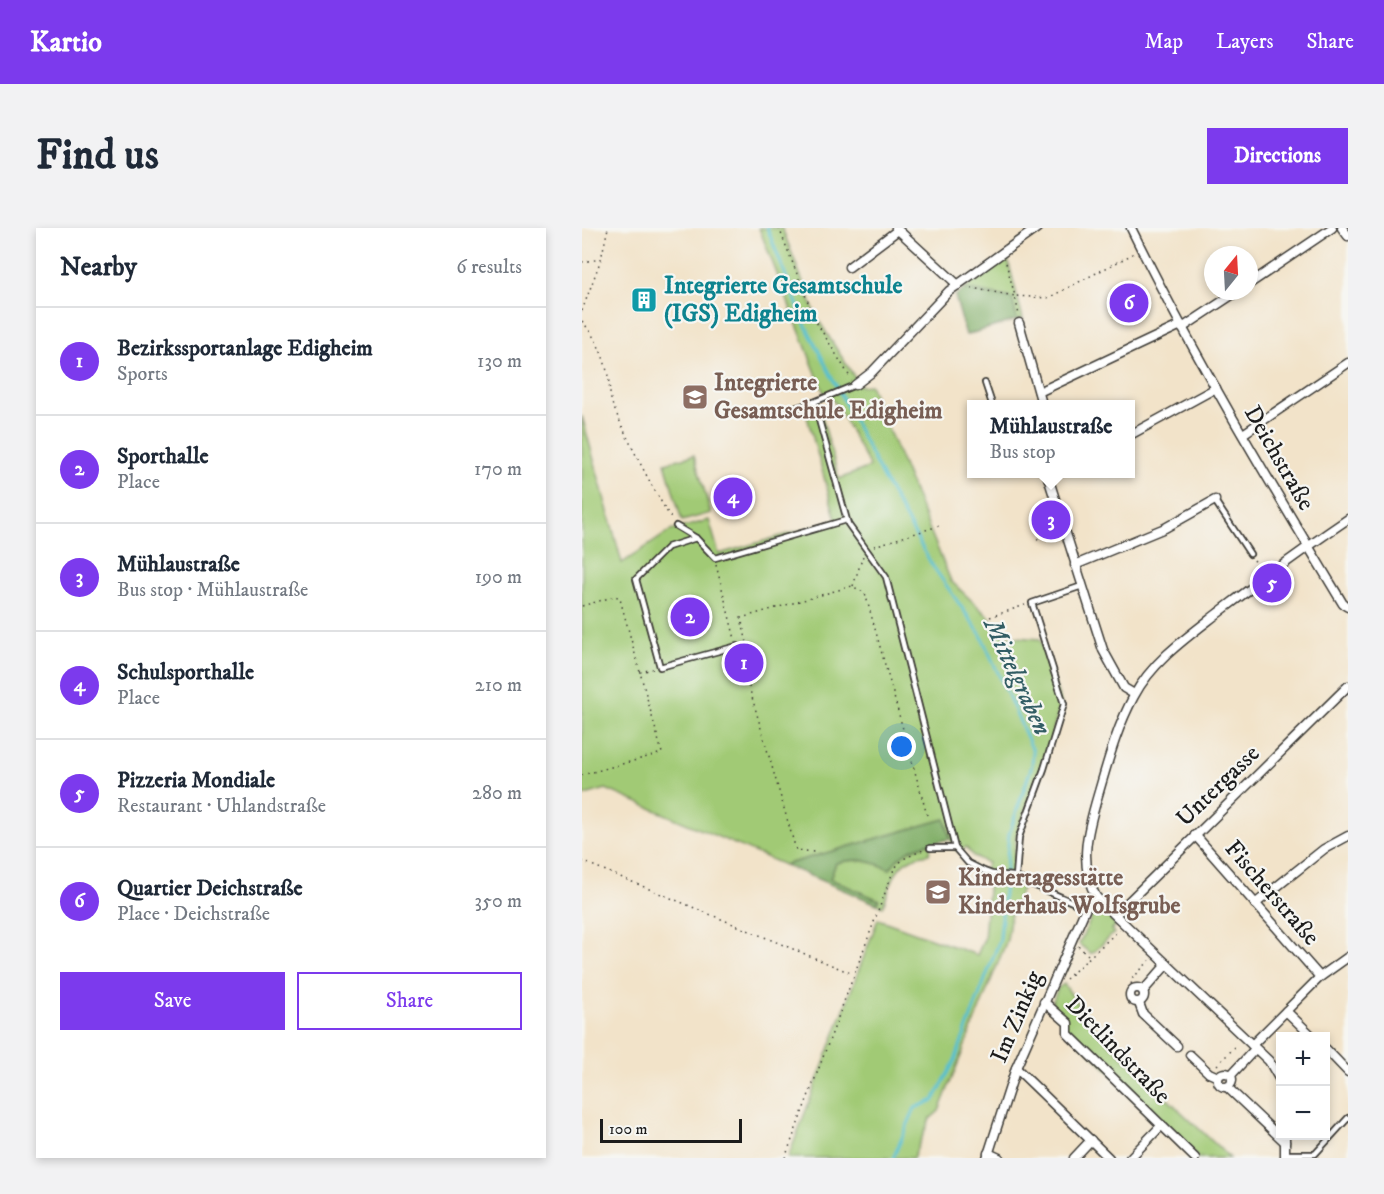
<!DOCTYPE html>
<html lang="en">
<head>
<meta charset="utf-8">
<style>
  :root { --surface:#fff; --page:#f2f2f3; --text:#1f2937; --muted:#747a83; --line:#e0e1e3; --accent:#7c3aed }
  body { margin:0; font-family:"IM FELL DW Pica",serif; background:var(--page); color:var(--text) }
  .controls { position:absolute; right:18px; bottom:18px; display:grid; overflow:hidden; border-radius:0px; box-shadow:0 3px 9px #0003 }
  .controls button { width:54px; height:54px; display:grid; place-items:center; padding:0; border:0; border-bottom:2px solid var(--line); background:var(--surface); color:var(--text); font:30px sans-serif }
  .compass { position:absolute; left:622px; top:18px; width:54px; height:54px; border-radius:50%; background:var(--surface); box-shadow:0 3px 9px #0003; rotate:18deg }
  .scale { position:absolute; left:18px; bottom:15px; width:142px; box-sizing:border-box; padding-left:6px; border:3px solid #1c1c1c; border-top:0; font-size:16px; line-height:21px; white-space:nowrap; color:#1c1c1c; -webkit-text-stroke:4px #f6f6f2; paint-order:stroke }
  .you { position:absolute; left:320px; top:519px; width:21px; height:21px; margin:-15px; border:4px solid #fff; border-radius:50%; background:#1a73e8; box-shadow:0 0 0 9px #1a73e833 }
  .badge { display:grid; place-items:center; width:39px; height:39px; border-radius:50%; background:var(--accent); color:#fff; font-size:20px; font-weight:700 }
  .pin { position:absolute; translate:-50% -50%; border:3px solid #fff; box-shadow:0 2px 6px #0006 }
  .popup { position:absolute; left:385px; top:172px; width:168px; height:78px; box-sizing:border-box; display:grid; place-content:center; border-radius:0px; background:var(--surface); filter:drop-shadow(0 2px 4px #0005); font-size:20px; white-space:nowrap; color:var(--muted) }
  .popup b { font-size:22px; color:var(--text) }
  .popup::after { content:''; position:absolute; left:50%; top:100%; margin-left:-12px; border:12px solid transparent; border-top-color:var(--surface) }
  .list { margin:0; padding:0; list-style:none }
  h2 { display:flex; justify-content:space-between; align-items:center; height:78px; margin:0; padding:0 24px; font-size:26px }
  h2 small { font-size:20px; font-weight:400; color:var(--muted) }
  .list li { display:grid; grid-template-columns:39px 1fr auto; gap:18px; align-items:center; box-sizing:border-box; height:108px; padding:0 24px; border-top:2px solid var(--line) }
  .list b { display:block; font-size:22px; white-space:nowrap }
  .list p { margin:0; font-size:20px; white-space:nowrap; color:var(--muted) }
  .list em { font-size:20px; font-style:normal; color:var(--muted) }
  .actions { display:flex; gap:12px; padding:18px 24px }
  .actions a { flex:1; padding:14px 0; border:2px solid var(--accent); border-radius:0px; text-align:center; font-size:21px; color:var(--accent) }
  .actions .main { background:var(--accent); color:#fff }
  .map { position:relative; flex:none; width:766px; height:930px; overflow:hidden; border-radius:0px }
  header { display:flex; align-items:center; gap:36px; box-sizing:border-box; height:84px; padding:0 30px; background:var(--accent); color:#fff }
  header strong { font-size:28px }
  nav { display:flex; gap:33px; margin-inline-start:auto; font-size:21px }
  .intro { display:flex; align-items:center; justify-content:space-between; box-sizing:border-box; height:144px; padding:0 36px }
  h1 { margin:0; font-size:42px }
  .button { padding:15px 27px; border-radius:0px; background:var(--accent); color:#fff; font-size:21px; font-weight:700 }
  main { display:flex; gap:36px; padding:0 36px }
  aside { flex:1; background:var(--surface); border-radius:0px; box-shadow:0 3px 9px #0003 }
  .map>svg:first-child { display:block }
  .green { fill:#a1ca75; stroke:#5e7348; stroke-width:1.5 }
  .forest { fill:#80ae66; stroke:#4e6541; stroke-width:1.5 }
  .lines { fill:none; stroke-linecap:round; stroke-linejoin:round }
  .stream { stroke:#54bfcf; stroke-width:3 }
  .lane-casing { stroke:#3c3a36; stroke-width:8 }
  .street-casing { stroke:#3c3a36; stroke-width:11 }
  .path { stroke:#3c3a36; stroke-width:1.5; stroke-dasharray:1.5 4.5; stroke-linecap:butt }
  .lane { stroke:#fff; stroke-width:4.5 }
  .street { stroke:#fff; stroke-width:8 }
  .labels { text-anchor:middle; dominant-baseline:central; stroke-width:4.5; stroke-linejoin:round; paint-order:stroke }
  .culture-label { font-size:24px; font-weight:bold; fill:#0d838f; stroke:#f6f6f2; text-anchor:start }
  .education-label { font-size:24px; font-weight:bold; fill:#785e54; stroke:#f6f6f2; text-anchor:start }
  .street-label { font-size:24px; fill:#1c1c1c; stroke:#f6f6f2 }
  .water-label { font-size:26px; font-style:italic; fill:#325d64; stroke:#f6f6f2 }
</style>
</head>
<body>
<header>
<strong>Kartio</strong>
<nav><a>Map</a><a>Layers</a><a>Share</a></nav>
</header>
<div class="intro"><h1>Find us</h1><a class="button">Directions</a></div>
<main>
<aside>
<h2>Nearby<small>6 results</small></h2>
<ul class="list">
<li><span class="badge">1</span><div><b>Bezirkssportanlage Edigheim</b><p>Sports</p></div><em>130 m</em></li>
<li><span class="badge">2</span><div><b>Sporthalle</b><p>Place</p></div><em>170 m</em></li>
<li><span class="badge">3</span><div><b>Mühlaustraße</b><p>Bus stop · Mühlaustraße</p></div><em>190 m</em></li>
<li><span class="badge">4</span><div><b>Schulsporthalle</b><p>Place</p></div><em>210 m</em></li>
<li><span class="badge">5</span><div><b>Pizzeria Mondiale</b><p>Restaurant · Uhlandstraße</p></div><em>280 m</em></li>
<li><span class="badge">6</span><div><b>Quartier Deichstraße</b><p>Place · Deichstraße</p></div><em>350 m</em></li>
</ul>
<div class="actions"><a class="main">Save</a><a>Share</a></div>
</aside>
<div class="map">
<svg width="766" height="930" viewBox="0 0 766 930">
  <rect width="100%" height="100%" fill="#f6f6f2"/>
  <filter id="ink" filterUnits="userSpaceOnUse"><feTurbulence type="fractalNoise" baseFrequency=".0167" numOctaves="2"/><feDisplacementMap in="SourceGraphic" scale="12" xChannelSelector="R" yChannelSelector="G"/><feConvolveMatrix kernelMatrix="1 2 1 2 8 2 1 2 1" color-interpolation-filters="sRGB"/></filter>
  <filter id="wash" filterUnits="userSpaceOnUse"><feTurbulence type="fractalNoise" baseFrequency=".008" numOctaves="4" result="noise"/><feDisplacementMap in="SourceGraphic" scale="24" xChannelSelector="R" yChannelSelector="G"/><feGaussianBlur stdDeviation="1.35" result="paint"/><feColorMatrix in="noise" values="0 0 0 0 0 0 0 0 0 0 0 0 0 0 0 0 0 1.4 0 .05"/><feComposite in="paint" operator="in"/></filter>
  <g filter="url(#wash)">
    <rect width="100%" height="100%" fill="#f2e3c9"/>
    <g class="green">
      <path d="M177,0H200L235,90L278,158L288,157L369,353L408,390L421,408L458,411L479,475L460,540L434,608L431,651L442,656L429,685L425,712L357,883L348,891L331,930H206L296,691L395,727L402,711L407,650L400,648L406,635L391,628L384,619L377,624L371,620L363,591L202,637L24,561L0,568V188L40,335L88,303L127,292L137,326L254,292L224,185L238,182L257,251L288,239L254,176L241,163Z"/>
      <path d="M425,28L441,91L435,92L430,70L382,61Z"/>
      <path d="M112,227L129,285L100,293L83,235Z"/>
      <path d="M350,615L347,626C313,630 312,649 301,678L295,676L296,672L248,651L254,635C276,630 287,633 308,641C318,624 332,620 350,615Z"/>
      <path d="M516,683L521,684L534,697L529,702L532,705L511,725H508L497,716L511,686Z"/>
      <path d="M482,756L518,807L648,930H616L488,805L469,777L476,760Z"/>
    </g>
    <g class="forest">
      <path d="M382,61L430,70L435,92L384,107L373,68Z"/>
      <path d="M363,591L368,611C345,616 321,618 308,641C286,632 278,629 254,635L248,651L297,672L295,676L202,637Z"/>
    </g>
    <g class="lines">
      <path class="stream" d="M185,0L223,96L301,250L350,337L399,407L451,523L450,537L427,606L418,711L373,832L352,872L333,880L311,930"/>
    </g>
  </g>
  <g filter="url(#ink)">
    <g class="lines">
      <defs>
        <g id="lane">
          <path d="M403,155L410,176"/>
          <path d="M232,174L266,296L304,349L373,620"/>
          <path d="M187,188L232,174L273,157"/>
          <path d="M633,273L668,326"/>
          <path d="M94,298L114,310L133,330L264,292"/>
          <path d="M114,310L86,319L54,351L78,439L155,418"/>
          <path d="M348,620H373L386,635L402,643L410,646L431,648L504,680"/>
          <path d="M434,649L437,609L462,541L482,476L450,375L500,358"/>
          <path d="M703,926H733L766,890"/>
        </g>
        <g id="street">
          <path d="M314,0L376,57"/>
          <path d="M549,0C612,129 687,253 761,376L766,379"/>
          <path d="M760,0L766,8"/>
          <path d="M267,39L316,2"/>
          <path d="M667,56L750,0"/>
          <path d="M437,95L460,176"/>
          <path d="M600,100L656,63"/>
          <path d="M273,157L290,144L367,63L455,0"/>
          <path d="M457,164L599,97"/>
          <path d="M661,206L766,135"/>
          <path d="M548,207L634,160"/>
          <path d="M465,246L521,422L542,460L552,466"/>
          <path d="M493,337L583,300L633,272"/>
          <path d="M613,607L738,749"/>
          <path d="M673,676L742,621L766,608"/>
          <path d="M534,686L766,458"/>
          <circle cx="555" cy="767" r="7"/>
          <path d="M561,763L585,736"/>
          <path d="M462,774L486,795V806L613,930"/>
          <path d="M557,775L561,786L595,818"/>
          <path d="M704,783L730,808"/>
          <path d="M670,817L738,749L766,729"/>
          <path d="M744,821L766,844"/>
          <path d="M608,827L627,845L636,849"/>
          <path d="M434,840L527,930"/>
          <circle cx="643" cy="852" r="7"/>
          <path d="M649,847L673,821"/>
          <path d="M698,852L687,833L514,669C496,635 506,601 516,567C526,533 535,499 552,468C571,432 608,407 640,382C681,351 723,320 766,291"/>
          <path d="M645,859L703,914"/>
          <path d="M703,909V930"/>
          <path d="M406,925L417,930"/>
          <path d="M405,930L434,840L504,680L514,669"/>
          <path d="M492,930L509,912"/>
          <path d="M548,930L580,897"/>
        </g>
      </defs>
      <use href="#lane" class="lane-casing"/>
      <use href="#street" class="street-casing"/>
      <g class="path">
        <path d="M197,0L233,92L268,149"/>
        <path d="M0,34L19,31"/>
        <path d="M424,35L433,68L466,70L551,26"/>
        <path d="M389,60L433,68L437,87"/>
        <path d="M0,83L19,31L26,0"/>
        <path d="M0,93C15,111 24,131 27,155C28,163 28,171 31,178C48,217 68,256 90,292"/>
        <path d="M387,237H390"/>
        <path d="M455,311L476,306"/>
        <path d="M292,318L360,297"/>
        <path d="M672,332L678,341"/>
        <path d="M134,337L153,411"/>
        <path d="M271,358L281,328"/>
        <path d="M0,378L34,368L38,371L80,525L0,547"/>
        <path d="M408,389L443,377"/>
        <path d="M157,424L214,622L232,624"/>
        <path d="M161,436L169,433L171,422L165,415L159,390L270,358L283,365L345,587"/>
        <path d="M58,444L71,441"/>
        <path d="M0,633L271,746"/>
        <path d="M496,718L506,727"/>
        <path d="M484,751L537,702"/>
        <path d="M550,762L549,752L568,732"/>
        <path d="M635,837L655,817"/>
        <path d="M203,930L312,641L321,631L341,622"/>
      </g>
      <use href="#lane" class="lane"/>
      <use href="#street" class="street"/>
    </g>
  </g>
  <defs>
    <symbol id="building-square" viewBox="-11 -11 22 22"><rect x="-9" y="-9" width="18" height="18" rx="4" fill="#0f9aa8" stroke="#f6f6f2"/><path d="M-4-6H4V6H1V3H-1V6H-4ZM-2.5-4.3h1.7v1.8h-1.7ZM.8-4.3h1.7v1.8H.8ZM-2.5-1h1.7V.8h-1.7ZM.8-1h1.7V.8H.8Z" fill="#fff"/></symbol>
    <symbol id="school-square" viewBox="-11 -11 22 22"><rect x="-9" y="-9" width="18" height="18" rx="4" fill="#8d6e63" stroke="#f6f6f2"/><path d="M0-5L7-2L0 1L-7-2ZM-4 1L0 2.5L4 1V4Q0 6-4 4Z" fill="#fff"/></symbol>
  </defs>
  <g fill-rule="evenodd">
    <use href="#building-square" x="47" y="57" width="30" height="30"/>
    <use href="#school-square" x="98" y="154" width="30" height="30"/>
    <use href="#school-square" x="341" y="649" width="30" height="30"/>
  </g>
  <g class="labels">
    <g class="culture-label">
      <text x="82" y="58">Integrierte Gesamtschule<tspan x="82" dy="28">(IGS) Edigheim</tspan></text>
    </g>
    <g class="education-label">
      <text x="132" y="155">Integrierte<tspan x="132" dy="28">Gesamtschule Edigheim</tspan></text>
      <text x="376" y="650">Kindertagesstätte<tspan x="376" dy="28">Kinderhaus Wolfsgrube</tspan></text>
    </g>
    <g class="street-label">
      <text transform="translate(697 230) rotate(60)">Deichstraße</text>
      <text transform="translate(636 558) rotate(-44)">Untergasse</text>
      <text transform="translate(690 665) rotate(49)">Fischerstraße</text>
      <text transform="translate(435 789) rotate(-67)">Im Zinkig</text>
      <text transform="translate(536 822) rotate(46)">Dietlindstraße</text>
    </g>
    <g class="water-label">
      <text transform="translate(435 449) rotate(65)">Mittelgraben</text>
    </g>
  </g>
</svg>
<div class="controls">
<button>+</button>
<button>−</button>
</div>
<svg class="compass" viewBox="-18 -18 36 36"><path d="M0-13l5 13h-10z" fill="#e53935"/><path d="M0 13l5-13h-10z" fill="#747a83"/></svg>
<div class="scale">100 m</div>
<div class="you"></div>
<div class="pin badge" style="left:162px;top:435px">1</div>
<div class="pin badge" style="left:108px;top:389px">2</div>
<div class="pin badge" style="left:469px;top:292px">3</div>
<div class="popup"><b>Mühlaustraße</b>Bus stop</div>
<div class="pin badge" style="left:151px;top:269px">4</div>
<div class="pin badge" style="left:690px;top:355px">5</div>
<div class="pin badge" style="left:547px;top:75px">6</div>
</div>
</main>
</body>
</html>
